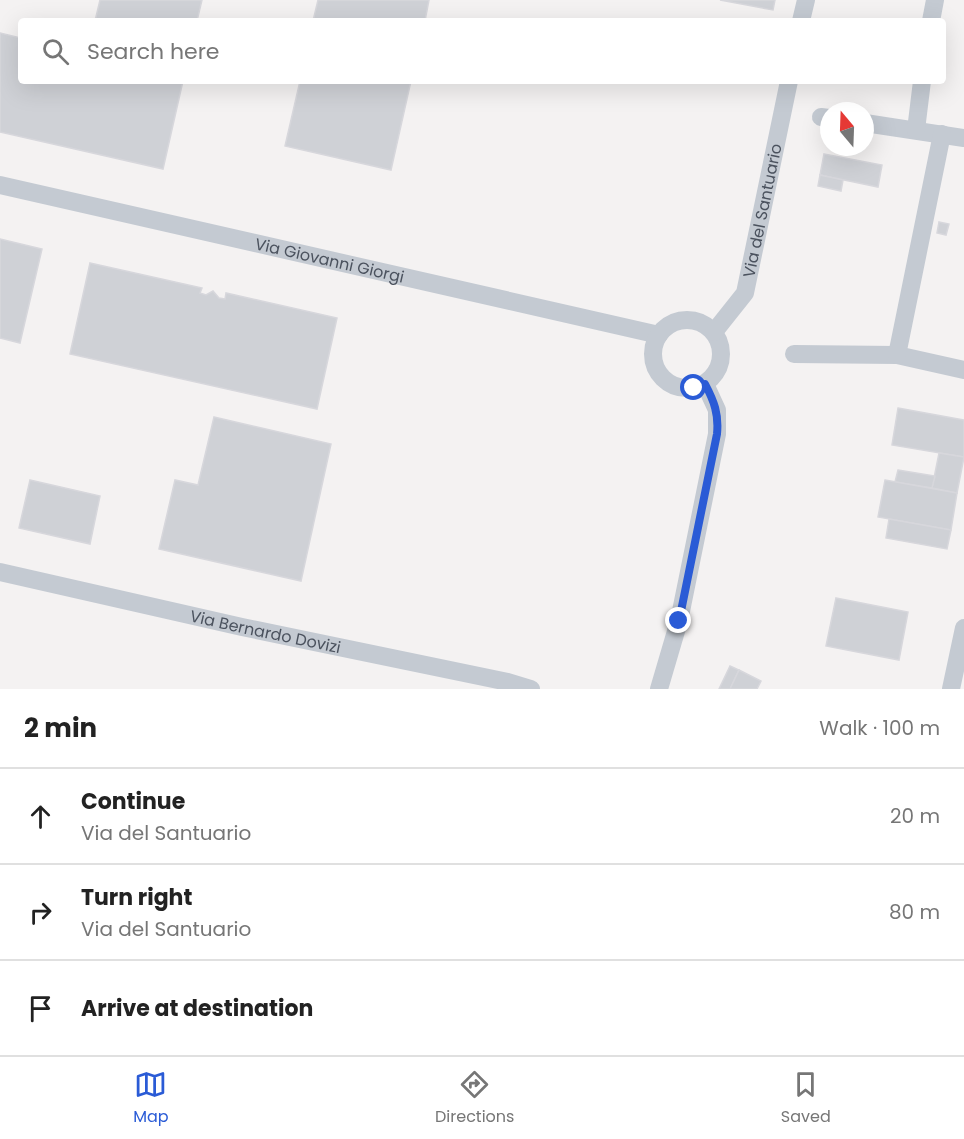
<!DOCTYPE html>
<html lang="en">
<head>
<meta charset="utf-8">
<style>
  :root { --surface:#fff; --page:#f2f2f2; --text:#222; --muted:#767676; --line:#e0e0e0; --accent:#2a5bd6 }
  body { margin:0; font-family:Poppins,sans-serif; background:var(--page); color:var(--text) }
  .compass { position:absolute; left:820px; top:102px; width:54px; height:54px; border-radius:50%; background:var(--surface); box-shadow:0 6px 24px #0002; rotate:341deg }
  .stop { position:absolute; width:18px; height:18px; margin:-14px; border:4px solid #2a5bd6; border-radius:50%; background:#fff }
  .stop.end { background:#2a5bd6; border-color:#fff; box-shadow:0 2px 6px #0008 }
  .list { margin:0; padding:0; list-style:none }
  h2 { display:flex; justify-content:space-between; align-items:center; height:78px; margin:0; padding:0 24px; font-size:26px }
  h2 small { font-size:20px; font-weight:400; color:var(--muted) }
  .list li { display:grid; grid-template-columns:39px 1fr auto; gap:18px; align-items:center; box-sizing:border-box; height:96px; padding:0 24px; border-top:2px solid var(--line) }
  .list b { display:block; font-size:22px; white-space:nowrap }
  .list p { margin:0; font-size:20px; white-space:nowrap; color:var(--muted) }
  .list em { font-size:20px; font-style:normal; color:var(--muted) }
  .icon { flex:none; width:33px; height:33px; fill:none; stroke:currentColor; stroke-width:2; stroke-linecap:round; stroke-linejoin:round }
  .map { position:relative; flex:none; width:964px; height:689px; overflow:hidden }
  .search { position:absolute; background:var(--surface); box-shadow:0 6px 24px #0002; left:18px; right:18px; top:18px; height:66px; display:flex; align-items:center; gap:15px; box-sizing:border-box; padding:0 21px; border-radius:6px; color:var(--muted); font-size:22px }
  .sheet { height:366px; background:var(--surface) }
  nav { display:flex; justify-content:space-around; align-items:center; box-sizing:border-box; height:84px; border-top:2px solid var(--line); background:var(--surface); font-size:16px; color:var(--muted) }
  nav a { display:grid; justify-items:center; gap:3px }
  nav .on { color:var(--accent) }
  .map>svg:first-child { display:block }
  .building { fill:#cfd1d6; stroke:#d7d7dc; stroke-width:1.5 }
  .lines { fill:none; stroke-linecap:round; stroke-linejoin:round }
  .minor { stroke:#c4cad2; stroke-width:18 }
  .route { stroke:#2a5bd6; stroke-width:8 }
  .labels { text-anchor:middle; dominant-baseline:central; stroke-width:6; stroke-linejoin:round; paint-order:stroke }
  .street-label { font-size:16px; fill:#4b525e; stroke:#fff }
</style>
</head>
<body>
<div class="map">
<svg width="964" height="689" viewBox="0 0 964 689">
  <rect width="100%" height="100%" fill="#f4f2f2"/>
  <g class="building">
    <path d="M100,0H202L197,21H95Z"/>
    <path d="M318,0H429L425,21H313Z"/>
    <path d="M720,0H775L773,10Z"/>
    <path d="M0,33L21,38V81H183L163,169L0,132Z"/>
    <path d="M300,81H411L391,170L285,146Z"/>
    <path d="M824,154L882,165L878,187L820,175Z"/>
    <path d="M820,175L843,180L841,191L818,186Z"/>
    <path d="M939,222L949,224L946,235L937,233Z"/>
    <path d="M0,239L42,249L20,343L0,338Z"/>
    <path d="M90,263L202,288L200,293L206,295L213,291L219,298L225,299L226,293L337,318L317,409L70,354Z"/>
    <path d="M898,408L964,420V457L892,445Z"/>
    <path d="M214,417L331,444L301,581L159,549L175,480L198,485Z"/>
    <path d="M939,453L964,457L957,493L932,488Z"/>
    <path d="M898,470L935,476L932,488L895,482Z"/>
    <path d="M30,480L100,496L90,544L19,528Z"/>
    <path d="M885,480L957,493L951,530L878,517Z"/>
    <path d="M889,519L951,530L947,549L886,538Z"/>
    <path d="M836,598L908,612L899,660L826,646Z"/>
    <path d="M730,666L739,670L730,689H719Z"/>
    <path d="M739,670L761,681L757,689H730Z"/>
  </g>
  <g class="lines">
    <g class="minor">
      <path d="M801,21L806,0"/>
      <path d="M931,21L935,0"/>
      <path d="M821,117L829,118"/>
      <path d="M865,123L964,138"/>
      <path d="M916,130L922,81"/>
      <path id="s1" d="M0,185L659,335"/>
      <circle cx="687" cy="354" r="34"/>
      <path id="s2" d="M714,332L745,293L789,81"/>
      <path d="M794,354L897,355L964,370"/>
      <path d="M897,355L942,134"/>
      <path id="s3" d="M0,572L242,627L508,682L531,689"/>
      <path d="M659,689L679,621L717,434V410L705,384"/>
      <path d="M951,689L964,628"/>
    </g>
  </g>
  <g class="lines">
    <path class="route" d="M679,621L717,434C719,414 714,401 705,384L694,388"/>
  </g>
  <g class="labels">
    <g class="street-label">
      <text stroke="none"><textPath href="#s2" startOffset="134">Via del Santuario</textPath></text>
      <text stroke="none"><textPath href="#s1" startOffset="338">Via Giovanni Giorgi</textPath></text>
      <text stroke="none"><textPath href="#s3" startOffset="272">Via Bernardo Dovizi</textPath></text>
    </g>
  </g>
</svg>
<svg class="compass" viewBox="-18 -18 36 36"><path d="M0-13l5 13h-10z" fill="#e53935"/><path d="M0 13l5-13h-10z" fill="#767676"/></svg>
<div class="stop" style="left:694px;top:388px"></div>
<div class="stop end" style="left:679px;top:621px"></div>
<div class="search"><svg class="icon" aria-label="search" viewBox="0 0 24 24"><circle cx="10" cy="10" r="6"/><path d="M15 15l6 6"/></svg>Search here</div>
</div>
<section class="sheet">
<h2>2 min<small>Walk · 100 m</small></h2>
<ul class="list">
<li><svg class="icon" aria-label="ahead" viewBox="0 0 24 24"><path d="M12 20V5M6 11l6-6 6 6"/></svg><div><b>Continue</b><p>Via del Santuario</p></div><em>20 m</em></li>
<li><svg class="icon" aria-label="right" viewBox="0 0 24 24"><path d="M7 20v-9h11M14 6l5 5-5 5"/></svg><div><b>Turn right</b><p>Via del Santuario</p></div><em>80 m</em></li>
<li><svg class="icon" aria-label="arrive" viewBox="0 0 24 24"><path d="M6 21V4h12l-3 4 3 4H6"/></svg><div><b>Arrive at destination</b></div></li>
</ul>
</section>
<nav>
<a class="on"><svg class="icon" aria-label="map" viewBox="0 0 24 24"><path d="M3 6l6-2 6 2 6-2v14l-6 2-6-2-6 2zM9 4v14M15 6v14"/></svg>Map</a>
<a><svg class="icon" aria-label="directions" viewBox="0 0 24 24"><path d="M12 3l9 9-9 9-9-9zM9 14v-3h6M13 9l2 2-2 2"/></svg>Directions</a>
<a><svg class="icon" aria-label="saved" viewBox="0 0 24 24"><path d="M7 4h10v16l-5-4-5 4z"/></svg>Saved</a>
</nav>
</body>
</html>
